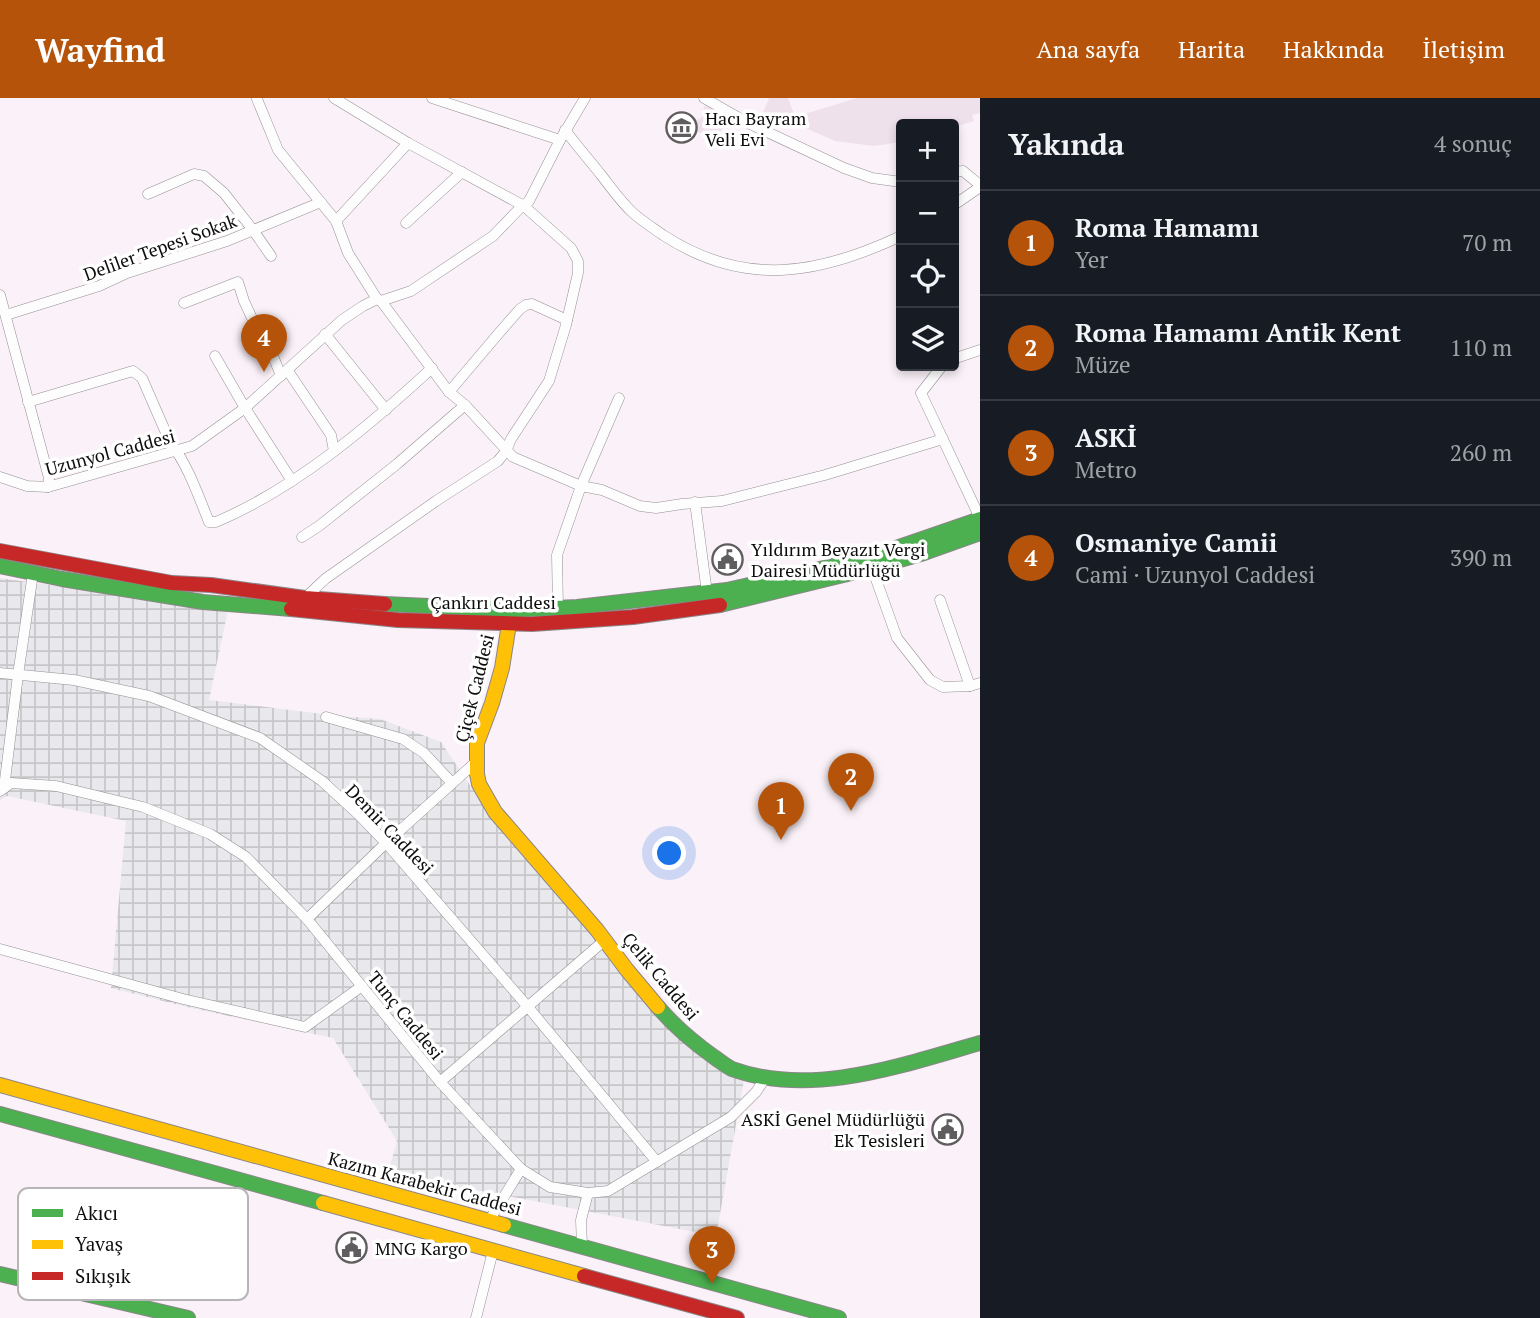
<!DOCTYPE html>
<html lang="tr">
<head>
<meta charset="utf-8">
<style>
  :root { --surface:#171b24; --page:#20242c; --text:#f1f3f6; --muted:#9ea1a6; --line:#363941; --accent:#b45309 }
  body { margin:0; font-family:"PT Serif",serif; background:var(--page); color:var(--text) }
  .controls { position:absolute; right:21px; top:21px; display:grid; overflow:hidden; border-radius:7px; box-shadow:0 4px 10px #0003 }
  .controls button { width:63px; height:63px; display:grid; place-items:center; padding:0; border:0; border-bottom:2px solid var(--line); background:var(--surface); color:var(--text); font:35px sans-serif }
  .you { position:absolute; left:670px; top:756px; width:24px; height:24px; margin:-18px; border:5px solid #fff; border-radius:50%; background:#1a73e8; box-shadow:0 0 0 10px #1a73e833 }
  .badge { display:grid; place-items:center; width:46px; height:46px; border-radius:50%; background:var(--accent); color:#fff; font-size:23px; font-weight:700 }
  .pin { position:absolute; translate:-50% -58px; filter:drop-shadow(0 2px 4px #0008) }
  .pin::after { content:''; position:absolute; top:37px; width:24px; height:21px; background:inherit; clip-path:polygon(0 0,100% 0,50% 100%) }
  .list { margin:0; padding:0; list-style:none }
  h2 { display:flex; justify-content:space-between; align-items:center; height:91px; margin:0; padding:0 28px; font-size:30px }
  h2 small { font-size:23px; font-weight:400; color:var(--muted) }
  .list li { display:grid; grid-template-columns:46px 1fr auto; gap:21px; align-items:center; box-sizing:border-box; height:105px; padding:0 28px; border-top:2px solid var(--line) }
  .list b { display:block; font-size:26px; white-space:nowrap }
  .list p { margin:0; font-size:23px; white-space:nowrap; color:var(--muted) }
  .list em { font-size:23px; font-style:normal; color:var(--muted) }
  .icon { flex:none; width:38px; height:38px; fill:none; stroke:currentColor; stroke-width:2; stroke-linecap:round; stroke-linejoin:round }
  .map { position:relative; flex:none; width:980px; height:1220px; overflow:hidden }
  header { display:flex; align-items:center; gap:42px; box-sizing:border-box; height:98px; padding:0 35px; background:var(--accent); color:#fff }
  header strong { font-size:33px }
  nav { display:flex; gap:38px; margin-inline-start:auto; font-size:24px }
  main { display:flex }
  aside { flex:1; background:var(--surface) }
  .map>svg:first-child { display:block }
  .industrial { fill:url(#industrial-grid) }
  .plaza { fill:#efe1eb }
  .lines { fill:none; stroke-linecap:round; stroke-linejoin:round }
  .street-casing { stroke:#949093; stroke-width:11 }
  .fast-casing { stroke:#8b8689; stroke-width:16 }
  .slow-casing { stroke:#8b8689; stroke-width:16 }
  .jam-casing { stroke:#8b8689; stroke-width:16 }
  .street { stroke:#fefdfe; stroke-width:10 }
  .fast { stroke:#4caf50; stroke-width:14 }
  .slow { stroke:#ffc107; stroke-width:14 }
  .jam { stroke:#c62828; stroke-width:14 }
  .labels { text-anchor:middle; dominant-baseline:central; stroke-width:7; stroke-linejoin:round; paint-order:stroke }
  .poi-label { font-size:18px; fill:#0d0d0d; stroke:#fff; text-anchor:start }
  .street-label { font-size:18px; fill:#0d0d0d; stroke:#fff }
  .key { fill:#fff; stroke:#b6b6b6; stroke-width:2 }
  .key-label { font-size:19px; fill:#0d0d0d }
</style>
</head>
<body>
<header>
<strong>Wayfind</strong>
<nav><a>Ana sayfa</a><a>Harita</a><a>Hakkında</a><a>İletişim</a></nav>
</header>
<main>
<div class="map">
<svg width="980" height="1220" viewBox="0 0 980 1220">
  <defs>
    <pattern id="industrial-grid" width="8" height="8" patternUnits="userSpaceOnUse" patternTransform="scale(1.75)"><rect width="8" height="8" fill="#e9e8ec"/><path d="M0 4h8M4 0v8" fill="none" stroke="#c7c6c9"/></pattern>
  </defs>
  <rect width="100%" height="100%" fill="#fbf1f8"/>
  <path class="industrial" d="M0,480L228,512L209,602L339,618L380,621L441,644L498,729L676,935L727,977L744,982L716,1138L388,1075L397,1043L333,940L187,909L111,890L126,723L7,698L0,702Z"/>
  <g class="plaza">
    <path d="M767,0H788L795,19L857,0H980V15L972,17L974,23L954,29V26H901V44L874,48L835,43L778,18L776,20L763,14L769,1Z"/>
    <path d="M711,3L737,23L725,28L712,42L692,30L695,23L701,20L703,17L704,9Z"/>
  </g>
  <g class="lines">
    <defs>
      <g id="street">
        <path d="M432,0L560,42"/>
        <path d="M704,0L748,25L844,70L872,80L901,84"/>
        <path d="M257,1L278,52L336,123L348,155L377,201"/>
        <path d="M565,32C577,48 590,63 602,78C612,91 621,104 633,115C642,123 653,130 663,137C744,190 818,177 901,138"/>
        <path d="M954,74L963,73L980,87"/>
        <path d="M148,96L194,76L204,78L224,95L253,132L271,158"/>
        <path d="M954,107L980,89"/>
        <path d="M336,123L408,45"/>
        <path d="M406,125L462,74"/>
        <path d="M0,197L49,380L48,389"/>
        <path d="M381,203L449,294L465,307L513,359L581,388L602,392L640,408L656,410L682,406L722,403L825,377L943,341"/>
        <path d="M184,205L238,184L244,203L257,231L269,248L281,278"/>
        <path d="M6,217L99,188L127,175L227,143L321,104"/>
        <path d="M325,236L386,312"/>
        <path d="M215,258L245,310L292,383"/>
        <path d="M956,260L980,252"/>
        <path d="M942,268L921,295L980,420"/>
        <path d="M288,273L331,337L334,353"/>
        <path d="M449,294L499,235L520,211L526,207L532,206L567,222"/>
        <path d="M28,304L133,273L142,280L170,344C188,367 198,397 209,424H216C296,390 368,329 432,270"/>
        <path d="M0,379L27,388L48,389L192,348L245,310L342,222L363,208L377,201L381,203L411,193L493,138L519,111L529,103L560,42L585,0"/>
        <path d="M695,404L707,495"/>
        <path d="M302,439L319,428L397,366L465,307"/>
        <path d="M872,470L897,540L930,582L943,589L970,588L980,585"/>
        <path d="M305,500L325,481L436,403L498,363L506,353L511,341L549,283L566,227L578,175V163L571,150L524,108L408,45L334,0"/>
        <path d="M940,502L970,588"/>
        <path d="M558,510L557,457L581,388L619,300"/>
        <path d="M0,575L74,582L149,598L260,640L322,683L359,717L386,745L528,909L657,1064"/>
        <path d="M326,619L403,641L424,655L452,685"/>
        <path d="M4,690L18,577L33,475"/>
        <path d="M0,693L11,685L56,688L143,709L210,736L246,759L307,821L440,984L521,1071L550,1089L588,1095L608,1093L731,1019L756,994L766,979"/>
        <path d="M307,821L386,745L477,663"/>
        <path d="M0,851L183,901L305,929L362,888"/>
        <path d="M440,984L605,842"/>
        <path d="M489,1123L521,1071"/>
        <path d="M582,1148L581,1122L588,1095"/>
        <path d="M476,1220L493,1153"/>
      </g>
      <g id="fast">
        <path d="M0,468L62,481L203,504L291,511"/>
        <path d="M385,506L513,512L577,509L727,492L833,468L890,452L980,421"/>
        <path d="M720,507L872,470L924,455L980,435"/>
        <path d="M658,909C675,929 693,944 714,959C720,963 726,968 732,971C812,1000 902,967 980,945"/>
        <path d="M0,1016L323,1105"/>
        <path d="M504,1127L839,1220"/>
        <path d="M0,1176L188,1220"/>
      </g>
      <g id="slow">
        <path d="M509,526L502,570L492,605L477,645V676L479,686L495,714L597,832L627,872L658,909"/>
        <path d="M0,987L504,1127"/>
        <path d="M323,1105L584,1178"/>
      </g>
      <g id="jam">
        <path d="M0,453L172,485L211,487L305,500L385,506"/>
        <path d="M291,511L398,522L532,526L633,519L720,507"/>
        <path d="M584,1178L737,1220"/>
      </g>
    </defs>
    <use href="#street" class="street-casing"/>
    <use href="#fast" class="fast-casing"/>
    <use href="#slow" class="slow-casing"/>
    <use href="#jam" class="jam-casing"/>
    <use href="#street" class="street"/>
    <use href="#fast" class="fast"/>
    <use href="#slow" class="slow"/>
    <use href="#jam" class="jam"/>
  </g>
  <defs>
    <symbol id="museum-ring" viewBox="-11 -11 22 22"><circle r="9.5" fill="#fff" stroke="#605d5f" stroke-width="1.5"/><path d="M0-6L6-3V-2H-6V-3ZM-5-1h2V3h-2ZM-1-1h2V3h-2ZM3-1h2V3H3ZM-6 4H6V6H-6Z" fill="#605d5f"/></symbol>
    <symbol id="civic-ring" viewBox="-11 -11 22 22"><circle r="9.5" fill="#fff" stroke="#605d5f" stroke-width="1.5"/><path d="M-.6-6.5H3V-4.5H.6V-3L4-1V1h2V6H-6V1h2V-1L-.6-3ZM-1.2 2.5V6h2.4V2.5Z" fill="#605d5f"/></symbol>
  </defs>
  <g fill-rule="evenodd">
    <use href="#museum-ring" x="664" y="12" width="35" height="35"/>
    <use href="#civic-ring" x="710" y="444" width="35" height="35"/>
    <use href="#civic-ring" x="930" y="1014" width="35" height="35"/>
    <use href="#civic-ring" x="334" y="1132" width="35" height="35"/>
  </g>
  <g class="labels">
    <g class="poi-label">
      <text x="705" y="20">Hacı Bayram<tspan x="705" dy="21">Veli Evi</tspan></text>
      <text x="751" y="451">Yıldırım Beyazıt Vergi<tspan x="751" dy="21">Dairesi Müdürlüğü</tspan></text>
      <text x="925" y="1021" text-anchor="end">ASKİ Genel Müdürlüğü<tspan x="925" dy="21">Ek Tesisleri</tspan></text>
      <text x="375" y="1150">MNG Kargo</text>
    </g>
    <g class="street-label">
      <text transform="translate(160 149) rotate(-20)">Deliler Tepesi Sokak</text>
      <text transform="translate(110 354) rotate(-15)">Uzunyol Caddesi</text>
      <text x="493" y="504">Çankırı Caddesi</text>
      <text transform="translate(474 590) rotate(-76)">Çiçek Caddesi</text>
      <text transform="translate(390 731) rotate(46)">Demir Caddesi</text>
      <text transform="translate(661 878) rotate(50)">Çelik Caddesi</text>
      <text transform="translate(406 917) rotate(51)">Tunç Caddesi</text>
      <text transform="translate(425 1085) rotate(15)">Kazım Karabekir Caddesi</text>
    </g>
  </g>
  <rect x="18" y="1090" width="230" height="112" rx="10" class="key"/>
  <rect x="32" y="1111" width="31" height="8" fill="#4caf50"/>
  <rect x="32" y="1142" width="31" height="9" fill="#ffc107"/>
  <rect x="32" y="1174" width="31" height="8" fill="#c62828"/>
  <g class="key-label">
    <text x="75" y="1122">Akıcı</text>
    <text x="75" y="1153">Yavaş</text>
    <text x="75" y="1185">Sıkışık</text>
  </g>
</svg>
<div class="controls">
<button>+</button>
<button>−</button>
<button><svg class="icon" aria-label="locate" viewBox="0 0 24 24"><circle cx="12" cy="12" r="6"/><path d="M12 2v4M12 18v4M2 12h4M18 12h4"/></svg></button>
<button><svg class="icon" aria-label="layers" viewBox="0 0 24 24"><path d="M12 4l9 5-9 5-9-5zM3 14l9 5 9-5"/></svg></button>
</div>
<div class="you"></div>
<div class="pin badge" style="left:781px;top:742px">1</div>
<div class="pin badge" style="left:851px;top:713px">2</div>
<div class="pin badge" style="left:712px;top:1186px">3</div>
<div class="pin badge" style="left:264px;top:274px">4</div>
</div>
<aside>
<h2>Yakında<small>4 sonuç</small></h2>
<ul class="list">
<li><span class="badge">1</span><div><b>Roma Hamamı</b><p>Yer</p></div><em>70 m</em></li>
<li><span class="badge">2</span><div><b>Roma Hamamı Antik Kent</b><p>Müze</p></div><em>110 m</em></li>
<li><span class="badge">3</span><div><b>ASKİ</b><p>Metro</p></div><em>260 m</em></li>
<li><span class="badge">4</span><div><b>Osmaniye Camii</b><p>Cami · Uzunyol Caddesi</p></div><em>390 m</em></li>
</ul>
</aside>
</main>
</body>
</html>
